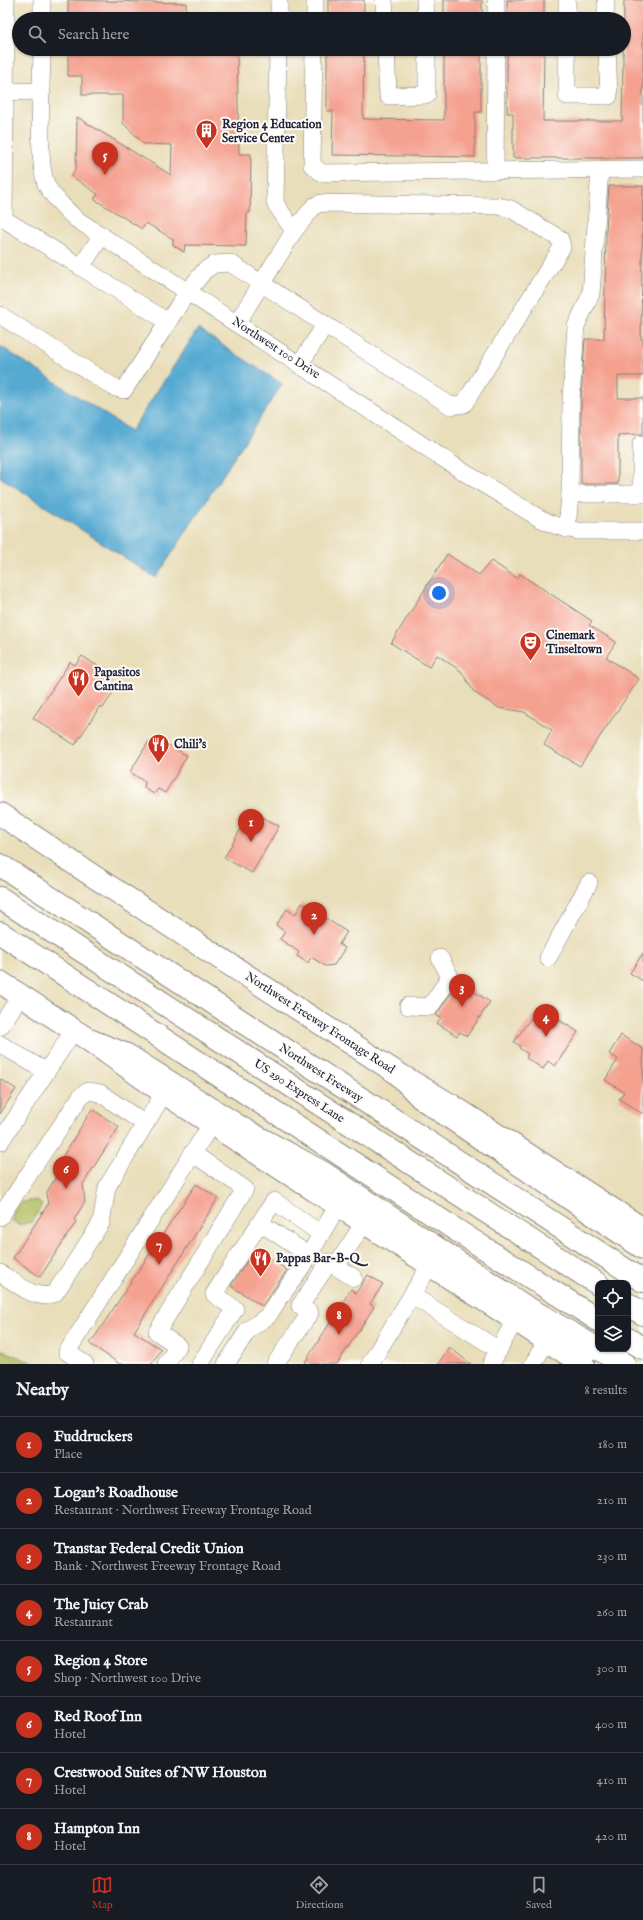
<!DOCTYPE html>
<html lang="en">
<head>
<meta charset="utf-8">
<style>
  :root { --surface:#171b24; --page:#20242c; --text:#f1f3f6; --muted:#9ea1a6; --line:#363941; --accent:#c8321e }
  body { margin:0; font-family:"IM FELL English",serif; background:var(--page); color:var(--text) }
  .controls { position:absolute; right:12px; bottom:12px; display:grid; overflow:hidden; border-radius:8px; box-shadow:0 1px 3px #0004 }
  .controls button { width:36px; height:36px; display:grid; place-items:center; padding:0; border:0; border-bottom:1px solid var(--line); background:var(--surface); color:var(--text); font:20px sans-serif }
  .you { position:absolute; left:439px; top:593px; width:14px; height:14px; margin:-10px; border:3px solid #fff; border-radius:50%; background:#1a73e8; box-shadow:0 0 0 6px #1a73e833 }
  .badge { display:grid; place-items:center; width:26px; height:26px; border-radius:50%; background:var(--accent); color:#fff; font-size:13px; font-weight:700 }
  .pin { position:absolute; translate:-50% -33px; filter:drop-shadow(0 1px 2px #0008) }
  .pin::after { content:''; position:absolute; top:21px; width:14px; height:12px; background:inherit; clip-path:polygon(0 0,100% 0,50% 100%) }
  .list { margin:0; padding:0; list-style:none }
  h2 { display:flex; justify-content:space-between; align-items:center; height:52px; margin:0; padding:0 16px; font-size:17px }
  h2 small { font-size:13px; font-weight:400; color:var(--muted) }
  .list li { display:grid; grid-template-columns:26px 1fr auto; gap:12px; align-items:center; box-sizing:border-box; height:56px; padding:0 16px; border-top:1px solid var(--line) }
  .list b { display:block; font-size:15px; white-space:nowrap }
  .list p { margin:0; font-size:13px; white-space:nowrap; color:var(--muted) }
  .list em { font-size:13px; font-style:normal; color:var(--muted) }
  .icon { flex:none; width:22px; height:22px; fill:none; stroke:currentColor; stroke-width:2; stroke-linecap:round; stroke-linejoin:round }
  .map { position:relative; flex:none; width:643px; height:1364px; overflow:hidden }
  .search { position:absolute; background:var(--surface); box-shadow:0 1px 3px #0004; left:12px; right:12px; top:12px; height:44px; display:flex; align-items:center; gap:10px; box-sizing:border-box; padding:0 14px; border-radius:22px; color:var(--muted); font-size:15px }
  .sheet { height:500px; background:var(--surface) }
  nav { display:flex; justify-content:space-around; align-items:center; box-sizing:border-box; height:56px; border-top:1px solid var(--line); background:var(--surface); font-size:11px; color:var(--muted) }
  nav a { display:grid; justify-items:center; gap:2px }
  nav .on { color:var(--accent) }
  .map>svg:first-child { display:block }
  .green { fill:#b0be60; stroke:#69704e }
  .water { fill:#57aad2; stroke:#3c6686 }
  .building { fill:#f5a190 }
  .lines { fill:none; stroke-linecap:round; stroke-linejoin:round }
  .minor-casing { stroke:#86807a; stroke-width:18 }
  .major-casing { stroke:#86807a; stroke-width:24 }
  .highway-casing { stroke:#86807a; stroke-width:24 }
  .minor { stroke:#fff; stroke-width:17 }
  .major { stroke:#fff; stroke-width:22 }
  .highway { stroke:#fff; stroke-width:22 }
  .labels { text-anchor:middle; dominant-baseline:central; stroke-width:4; stroke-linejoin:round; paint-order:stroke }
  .poi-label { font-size:12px; font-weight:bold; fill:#22223b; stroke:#fdfcf7; text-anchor:start }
  .street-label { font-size:12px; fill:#22223b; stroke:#fdfcf7 }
</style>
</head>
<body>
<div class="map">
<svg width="643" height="1364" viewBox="0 0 643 1364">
  <rect width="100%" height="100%" fill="#fdfcf7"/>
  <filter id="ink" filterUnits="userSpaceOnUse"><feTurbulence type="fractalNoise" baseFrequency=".025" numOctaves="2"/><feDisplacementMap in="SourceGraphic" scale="8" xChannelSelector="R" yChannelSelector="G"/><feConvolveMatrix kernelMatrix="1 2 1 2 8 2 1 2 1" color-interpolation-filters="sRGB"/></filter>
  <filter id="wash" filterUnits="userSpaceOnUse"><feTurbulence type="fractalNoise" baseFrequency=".012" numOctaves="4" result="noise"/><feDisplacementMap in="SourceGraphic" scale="16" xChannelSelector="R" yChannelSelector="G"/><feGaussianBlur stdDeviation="0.9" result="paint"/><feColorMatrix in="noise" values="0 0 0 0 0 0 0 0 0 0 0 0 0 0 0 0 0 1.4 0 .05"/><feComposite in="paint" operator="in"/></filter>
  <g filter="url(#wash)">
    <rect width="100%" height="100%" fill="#e9deba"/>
    <g class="green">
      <path d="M36,1200L42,1205L32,1222L19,1225L13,1221L12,1213L18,1203Z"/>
      <path d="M0,1349L35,1364H0Z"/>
    </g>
    <path class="water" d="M198,329L282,384L156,578L0,477V346L131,431Z"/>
    <g id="blocks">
      <g class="building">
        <path d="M68,0L186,3V19H68Z"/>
        <rect x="328" y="0" width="36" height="19"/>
        <rect x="444" y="0" width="38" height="19"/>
        <rect x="507" y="0" width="37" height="19"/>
        <path d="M624,0H643V158H513V113H507V49H544L543,121H622Z"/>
        <path d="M68,49H237L239,154H251L250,213H247L246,246L185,245L184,252L173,245V239L146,223L142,229L94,199L98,194L71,176L76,168L77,117L171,175L172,145L144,144L123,123V95H82V76H68Z"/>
        <path d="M327,49H364L363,119L444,120V49H481V112H475V157L332,155L333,111H327Z"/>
        <path d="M609,186H643L641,339H643V376H618V398H643V434L618,435V484H581V399L585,339H604L606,231Z"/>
        <path d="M447,554L479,575L491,561L517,578L520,574L592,621L589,625L616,642L606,657L639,679L580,766L544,745L552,730L524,712L499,708L474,692L461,671L437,655L429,667L391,643Z"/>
        <path d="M82,656L112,675L110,680L113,682L109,688L114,691L103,708L100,706L75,745L33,718L70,662L75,665Z"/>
        <path d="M149,741L157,746L160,742L168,747L169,745L187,756L165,793L158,789L154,794L144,788L145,782L130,772Z"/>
        <path d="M251,811L279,826L252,873L224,858Z"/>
        <path d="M302,903L347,932L339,944L345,948L334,965L325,966L311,957L308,963L297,956L299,952L280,939L285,932L276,925L287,909L295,915Z"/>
        <path d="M643,953V981L630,973Z"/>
        <path d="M459,982L490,1002L467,1036L460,1032L457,1036L437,1023L441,1018L436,1015Z"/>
        <path d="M533,1015L549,1025L554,1017L578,1032L555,1066L548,1061L543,1069L526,1058L528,1054L519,1048L520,1046L514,1042Z"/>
        <path d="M621,1035L643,1049V1114L619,1099L624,1092L605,1080L618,1059L609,1054Z"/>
        <path d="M0,1079L16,1089L0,1114Z"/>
        <path d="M92,1109L119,1127L83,1184L85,1202L74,1219L76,1222L40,1277L13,1258L48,1204L46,1194L59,1171L55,1169Z"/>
        <path d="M196,1184L218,1198L134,1332L161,1349L152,1364H120L90,1344Z"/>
        <path d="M255,1249L287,1270L262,1306L231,1286Z"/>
        <path d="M368,1275L383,1284L370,1304L374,1307L337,1364H304L351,1289L356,1293Z"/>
        <path d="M449,1347L471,1364H438Z"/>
      </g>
    </g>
  </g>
  <g filter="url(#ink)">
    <use href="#blocks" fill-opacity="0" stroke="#86807a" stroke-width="1"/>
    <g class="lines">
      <defs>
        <g id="minor">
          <path d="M6,0L4,219L81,267"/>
          <path d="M384,0L385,19"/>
          <path d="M425,0L426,19"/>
          <path d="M567,0V19"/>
          <path d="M606,0V19"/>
          <path d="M42,19V0"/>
          <path d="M279,19V0"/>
          <path d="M315,19V0"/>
          <path d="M496,19V0"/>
          <path d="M42,49C42,77 36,166 47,186C54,199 66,209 76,219L467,474L539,518L557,526L578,531H643"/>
          <path d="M314,49L312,165L322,173L643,169"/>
          <path d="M386,49L388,96L427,95V49"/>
          <path d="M567,49V96H609L607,49"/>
          <path d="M5,92L42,91"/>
          <path d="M495,171L496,49"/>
          <path d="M102,235L81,267L168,322"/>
          <path d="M0,315L115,388L124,390L188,291L205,270L215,264L230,263L451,406L464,404L562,247L560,239L511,209L498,206L321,203L314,206L294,231"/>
          <path d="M237,323L294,231L275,203L278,49"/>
          <path d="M300,364L325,325"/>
          <path d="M641,444V494"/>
          <path d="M570,494L571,400L576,326L591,294L600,170"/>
          <path d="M567,529L570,494H643"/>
          <path d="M548,958L589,883"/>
          <path d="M408,1006L430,1007L450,977L440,958"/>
          <path d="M0,1027L21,995"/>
          <path d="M0,1044L45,1071"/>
          <path d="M0,1142L74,1030"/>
          <path d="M0,1217L81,1096L88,1091L100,1093L145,1124"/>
          <path d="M260,1223L309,1255"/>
          <path d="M336,1266L364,1223"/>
          <path d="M0,1273C15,1282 37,1303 55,1293L101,1223L107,1187L164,1093"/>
          <path d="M282,1295L305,1262L338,1205"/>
          <path d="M413,1296L499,1350"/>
          <path d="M85,1364L67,1352L212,1123"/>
          <path d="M166,1364L178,1346L157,1332L245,1189L192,1153"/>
          <path d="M200,1364L235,1309L214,1294L274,1201L321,1234"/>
          <path d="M226,1364L248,1330L268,1316L277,1302"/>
          <path d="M275,1364L310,1313L300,1306L329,1262L354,1278"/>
          <path d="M370,1364L430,1265"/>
          <path d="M491,1364L515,1320"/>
          <path d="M533,1364L547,1340"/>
        </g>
        <g id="major">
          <path d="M0,814L87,872L397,1073L451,1105L643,1229"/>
          <path d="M0,982L89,1040L164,1093L583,1364"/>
        </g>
        <g id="highway">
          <path d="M0,865L643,1281"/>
          <path d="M0,898L598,1284"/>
          <path d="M0,933L470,1239L598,1320"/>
          <path d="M89,1040L127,1055L243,1129L322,1172L523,1305L598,1349"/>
          <path d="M397,1073L421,1098L643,1248"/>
          <path d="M628,1304L643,1314"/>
          <path d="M628,1339L643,1348"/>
          <path d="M598,1349L624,1364"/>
        </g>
      </defs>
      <use href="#minor" class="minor-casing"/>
      <use href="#major" class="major-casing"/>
      <use href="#highway" class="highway-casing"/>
      <use href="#minor" class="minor"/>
      <use href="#major" class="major"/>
      <use href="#highway" class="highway"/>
    </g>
  </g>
  <defs>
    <symbol id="building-pin" viewBox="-11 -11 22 30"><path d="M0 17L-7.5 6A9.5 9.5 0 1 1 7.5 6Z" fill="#c8321e" stroke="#fdfcf7"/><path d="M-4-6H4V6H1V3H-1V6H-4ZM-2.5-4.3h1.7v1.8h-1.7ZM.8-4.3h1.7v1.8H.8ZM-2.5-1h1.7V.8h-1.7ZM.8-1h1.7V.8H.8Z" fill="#fff"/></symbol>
    <symbol id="theatre-pin" viewBox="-11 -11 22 30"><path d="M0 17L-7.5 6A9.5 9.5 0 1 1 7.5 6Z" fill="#c8321e" stroke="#fdfcf7"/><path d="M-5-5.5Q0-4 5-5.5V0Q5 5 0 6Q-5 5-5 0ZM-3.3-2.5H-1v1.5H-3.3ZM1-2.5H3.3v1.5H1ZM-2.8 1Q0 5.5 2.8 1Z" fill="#fff"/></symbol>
    <symbol id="restaurant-pin" viewBox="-11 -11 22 30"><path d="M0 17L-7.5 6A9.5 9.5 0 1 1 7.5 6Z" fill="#c8321e" stroke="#fdfcf7"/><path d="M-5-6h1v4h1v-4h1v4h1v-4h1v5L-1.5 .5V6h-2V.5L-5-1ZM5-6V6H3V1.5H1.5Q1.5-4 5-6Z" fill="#fff"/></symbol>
  </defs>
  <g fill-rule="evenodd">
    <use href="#building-pin" x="194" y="118" width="25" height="34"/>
    <use href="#theatre-pin" x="518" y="630" width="25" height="34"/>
    <use href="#restaurant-pin" x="66" y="666" width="25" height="34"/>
    <use href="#restaurant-pin" x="146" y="732" width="25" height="34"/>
    <use href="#restaurant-pin" x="248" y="1246" width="25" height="34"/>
  </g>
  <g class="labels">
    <g class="poi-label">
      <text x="222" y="124">Region 4 Education<tspan x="222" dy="14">Service Center</tspan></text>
      <text x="546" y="635">Cinemark<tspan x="546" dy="14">Tinseltown</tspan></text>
      <text x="94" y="672">Papasitos<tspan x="94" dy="14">Cantina</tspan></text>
      <text x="174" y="744">Chili's</text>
      <text x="276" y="1258">Pappas Bar-B-Q</text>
    </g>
    <g class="street-label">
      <text transform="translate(276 348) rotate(33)">Northwest 100 Drive</text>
      <text transform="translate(320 1023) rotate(33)">Northwest Freeway Frontage Road</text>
      <text transform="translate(321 1073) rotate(33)">Northwest Freeway</text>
      <text transform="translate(299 1091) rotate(33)">US 290 Express Lane</text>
    </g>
  </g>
</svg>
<div class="controls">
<button><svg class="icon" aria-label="locate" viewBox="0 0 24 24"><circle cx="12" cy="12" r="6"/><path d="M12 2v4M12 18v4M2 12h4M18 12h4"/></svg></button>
<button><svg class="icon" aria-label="layers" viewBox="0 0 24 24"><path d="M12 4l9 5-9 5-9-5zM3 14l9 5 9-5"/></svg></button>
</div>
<div class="you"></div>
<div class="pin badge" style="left:251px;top:842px">1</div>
<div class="pin badge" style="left:314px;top:935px">2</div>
<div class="pin badge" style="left:462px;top:1007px">3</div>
<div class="pin badge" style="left:546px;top:1037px">4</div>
<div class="pin badge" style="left:105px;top:175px">5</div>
<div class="pin badge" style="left:66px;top:1189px">6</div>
<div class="pin badge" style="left:159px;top:1265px">7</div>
<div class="pin badge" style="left:339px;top:1335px">8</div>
<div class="search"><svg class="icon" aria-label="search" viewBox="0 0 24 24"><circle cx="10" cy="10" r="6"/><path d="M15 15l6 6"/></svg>Search here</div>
</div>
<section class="sheet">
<h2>Nearby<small>8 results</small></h2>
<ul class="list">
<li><span class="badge">1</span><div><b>Fuddruckers</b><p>Place</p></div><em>180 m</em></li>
<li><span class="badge">2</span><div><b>Logan's Roadhouse</b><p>Restaurant · Northwest Freeway Frontage Road</p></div><em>210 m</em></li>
<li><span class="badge">3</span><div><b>Transtar Federal Credit Union</b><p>Bank · Northwest Freeway Frontage Road</p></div><em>230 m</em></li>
<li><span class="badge">4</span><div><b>The Juicy Crab</b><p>Restaurant</p></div><em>260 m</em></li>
<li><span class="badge">5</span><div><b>Region 4 Store</b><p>Shop · Northwest 100 Drive</p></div><em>300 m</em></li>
<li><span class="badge">6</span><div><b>Red Roof Inn</b><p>Hotel</p></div><em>400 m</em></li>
<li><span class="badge">7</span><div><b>Crestwood Suites of NW Houston</b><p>Hotel</p></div><em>410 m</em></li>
<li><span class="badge">8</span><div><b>Hampton Inn</b><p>Hotel</p></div><em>420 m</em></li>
</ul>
</section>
<nav>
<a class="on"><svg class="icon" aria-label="map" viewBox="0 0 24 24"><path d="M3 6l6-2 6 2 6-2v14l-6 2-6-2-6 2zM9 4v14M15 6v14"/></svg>Map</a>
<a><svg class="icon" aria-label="directions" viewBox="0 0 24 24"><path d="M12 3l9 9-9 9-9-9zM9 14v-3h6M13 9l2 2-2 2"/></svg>Directions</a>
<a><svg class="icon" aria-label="saved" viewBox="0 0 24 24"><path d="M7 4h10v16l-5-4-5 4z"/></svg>Saved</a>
</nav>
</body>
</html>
